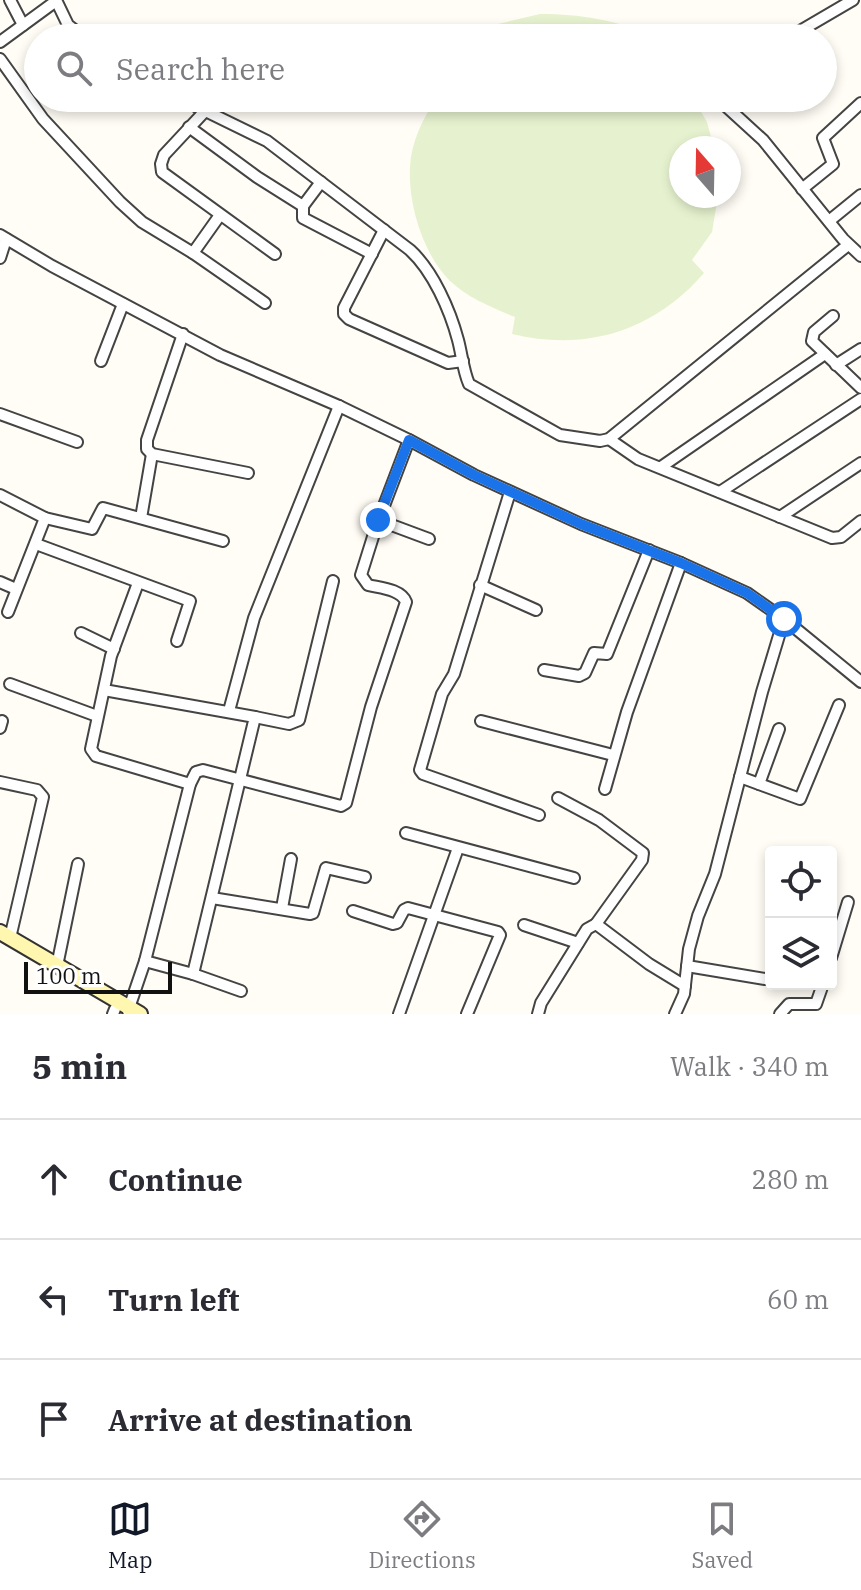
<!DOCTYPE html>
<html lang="en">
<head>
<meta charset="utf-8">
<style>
  :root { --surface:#fff; --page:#f7f7f7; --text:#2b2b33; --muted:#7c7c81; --line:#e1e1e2; --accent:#111827 }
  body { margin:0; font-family:"IBM Plex Serif",serif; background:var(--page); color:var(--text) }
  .controls { position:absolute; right:24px; bottom:24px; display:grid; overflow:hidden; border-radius:8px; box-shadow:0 4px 12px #0003 }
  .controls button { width:72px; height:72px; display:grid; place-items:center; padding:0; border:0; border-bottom:2px solid var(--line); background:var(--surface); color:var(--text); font:40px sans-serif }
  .compass { position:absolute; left:669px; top:136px; width:72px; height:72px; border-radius:50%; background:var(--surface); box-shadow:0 4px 12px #0003; rotate:340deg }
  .scale { position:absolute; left:24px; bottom:20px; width:148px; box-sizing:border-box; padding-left:8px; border:4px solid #111; border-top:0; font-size:22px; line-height:28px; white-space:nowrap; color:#111; -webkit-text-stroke:6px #fff; paint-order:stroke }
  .stop { position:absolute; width:24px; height:24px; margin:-18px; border:6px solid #1a73e8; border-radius:50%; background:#fff }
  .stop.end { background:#1a73e8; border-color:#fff; box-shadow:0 2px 8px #0008 }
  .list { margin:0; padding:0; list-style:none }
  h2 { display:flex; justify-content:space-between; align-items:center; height:104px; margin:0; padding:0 32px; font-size:34px }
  h2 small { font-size:26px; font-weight:400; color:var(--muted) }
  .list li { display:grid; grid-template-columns:52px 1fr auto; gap:24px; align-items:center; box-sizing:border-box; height:120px; padding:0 32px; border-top:2px solid var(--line) }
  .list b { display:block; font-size:30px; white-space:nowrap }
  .list em { font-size:26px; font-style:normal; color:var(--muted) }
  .icon { flex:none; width:44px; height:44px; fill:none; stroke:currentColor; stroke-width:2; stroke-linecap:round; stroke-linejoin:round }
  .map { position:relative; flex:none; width:861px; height:1014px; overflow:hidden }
  .search { position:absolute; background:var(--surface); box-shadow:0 4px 12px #0003; left:24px; right:24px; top:24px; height:88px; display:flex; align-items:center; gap:20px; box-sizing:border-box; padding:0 28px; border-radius:44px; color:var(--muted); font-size:30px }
  .sheet { height:464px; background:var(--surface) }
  nav { display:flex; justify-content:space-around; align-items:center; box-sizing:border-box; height:112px; border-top:2px solid var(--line); background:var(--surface); font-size:22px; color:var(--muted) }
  nav a { display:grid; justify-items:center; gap:4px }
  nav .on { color:var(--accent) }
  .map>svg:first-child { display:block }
  .pitch { fill:#e6f2cf }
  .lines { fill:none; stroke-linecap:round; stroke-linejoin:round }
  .street-casing { stroke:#444; stroke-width:14 }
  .secondary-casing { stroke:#333; stroke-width:18 }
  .street { stroke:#fff; stroke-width:10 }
  .secondary { stroke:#fff6b0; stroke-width:14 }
  .route { stroke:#1a73e8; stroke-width:10 }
</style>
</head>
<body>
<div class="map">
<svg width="861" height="1014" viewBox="0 0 861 1014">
  <rect width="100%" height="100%" fill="#fffdf5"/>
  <g class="pitch">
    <path d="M540,14C582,14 613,20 653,35L651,38H473L498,24Z"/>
    <path d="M436,98H693L707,122L714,148H681V196H718L712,232L692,260L704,273C654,331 586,352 512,334L515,317C493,308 468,298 450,281C423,254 408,205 410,167C411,142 423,119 436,98Z"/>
  </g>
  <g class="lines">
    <defs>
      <g id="street">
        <path d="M10,0L23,25"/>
        <path d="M56,0L68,25L85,38"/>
        <path d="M788,38L853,0"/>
        <path d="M0,42L56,1"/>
        <path d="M0,59L43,119L120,202L142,222L193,253L265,303"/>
        <path d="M179,98L267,141L410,250C433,271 450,310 458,340C462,355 463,370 469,384L560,435L600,441L609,439L848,245"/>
        <path d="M717,98L763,140L843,239L861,256"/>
        <path d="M206,110L164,155L161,164L162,172L275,254"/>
        <path d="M189,127L257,177L303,206"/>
        <path d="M321,182L303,206V218L372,254"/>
        <path d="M802,189L833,164L823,138L861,103"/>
        <path d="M829,221L861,195"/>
        <path d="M384,230L344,308V314L349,319L448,363L463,361"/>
        <path d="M0,235L52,266L220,355L339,406L409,440L474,475L581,524L681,563L747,593L784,619L861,682"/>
        <path d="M193,253L220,215"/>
        <path d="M0,258L6,239"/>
        <path d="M833,316L814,332L812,341L861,388"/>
        <path d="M183,334L147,440V449L152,454L248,473"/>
        <path d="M101,361L123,304"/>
        <path d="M836,365L861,349"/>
        <path d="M0,414L77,442"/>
        <path d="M609,439L638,459L832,538L841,537L861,521"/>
        <path d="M661,467L825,354"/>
        <path d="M510,492L454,674L442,694L420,770L423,774L539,815"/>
        <path d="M720,492L861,399"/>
        <path d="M0,495L45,518L92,529L103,508L223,541"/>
        <path d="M780,517L861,463"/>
        <path d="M141,518L152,454"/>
        <path d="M378,520L429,539"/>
        <path d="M36,544L190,601L177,641"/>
        <path d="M0,582L16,589"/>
        <path d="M138,583L111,656L91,749L96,756L190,784"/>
        <path d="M480,585L536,610"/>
        <path d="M8,612L45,518"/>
        <path d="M81,633L114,649"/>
        <path d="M544,670L579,676L585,673L594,653L607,654L649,550"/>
        <path d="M10,684L97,716"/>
        <path d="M104,690L255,717L193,974L145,961L128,1011"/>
        <path d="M229,711L254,618L339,406"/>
        <path d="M255,717L289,724L299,720L333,581"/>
        <path d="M481,721L613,755"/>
        <path d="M0,728L2,721"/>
        <path d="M740,777L800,799L839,705"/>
        <path d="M0,782L37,790L43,797L10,938"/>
        <path d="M759,784L779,729"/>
        <path d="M605,789L627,712L681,563"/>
        <path d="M558,798L599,820L643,853L642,860L596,924"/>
        <path d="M406,833L574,878"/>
        <path d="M212,898L310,914L313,913L326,868L365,877"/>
        <path d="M282,908L291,859"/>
        <path d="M353,911L393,924L397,923L404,910L408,908L498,932L500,935L467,1014"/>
        <path d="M524,925L578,943"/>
        <path d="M831,958L848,902"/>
        <path d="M145,961L190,784L196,772L203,770L341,806L346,803L371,707L406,602C401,589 380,588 368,585L361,575L377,524L409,440"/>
        <path d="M57,966L78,864"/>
        <path d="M687,966L765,979"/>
        <path d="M193,974L241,991"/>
        <path d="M113,1014L115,1009"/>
        <path d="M399,1014L458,848"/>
        <path d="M538,1014L541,1003L587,929L596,924L649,964L685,986"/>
        <path d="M675,1014L684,994L689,949L698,916L715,874L762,692L784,619"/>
        <path d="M780,1014L789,1004H816L823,984"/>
      </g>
      <path id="secondary" d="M0,932L140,1014"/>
    </defs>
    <use href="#street" class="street-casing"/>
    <use href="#secondary" class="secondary-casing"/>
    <use href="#street" class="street"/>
    <use href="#secondary" class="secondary"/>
  </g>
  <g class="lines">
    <path class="route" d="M378,520L409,440L474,475L581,524L681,563L747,593L784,619"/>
  </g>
</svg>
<div class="controls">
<button><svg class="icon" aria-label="locate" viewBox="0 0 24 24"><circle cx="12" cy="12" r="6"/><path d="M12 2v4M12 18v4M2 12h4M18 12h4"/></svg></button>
<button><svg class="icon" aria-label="layers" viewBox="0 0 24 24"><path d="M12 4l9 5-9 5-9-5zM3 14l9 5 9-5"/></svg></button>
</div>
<svg class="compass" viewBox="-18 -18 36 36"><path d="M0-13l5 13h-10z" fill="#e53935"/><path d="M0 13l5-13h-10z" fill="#7c7c81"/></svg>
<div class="scale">100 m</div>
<div class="stop" style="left:784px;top:619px"></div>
<div class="stop end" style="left:378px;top:520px"></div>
<div class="search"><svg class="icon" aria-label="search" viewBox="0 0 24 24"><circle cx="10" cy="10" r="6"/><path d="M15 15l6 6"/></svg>Search here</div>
</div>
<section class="sheet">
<h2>5 min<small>Walk · 340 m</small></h2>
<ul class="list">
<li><svg class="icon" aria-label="ahead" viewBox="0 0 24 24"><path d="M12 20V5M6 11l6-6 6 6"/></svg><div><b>Continue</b></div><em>280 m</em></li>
<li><svg class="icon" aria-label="left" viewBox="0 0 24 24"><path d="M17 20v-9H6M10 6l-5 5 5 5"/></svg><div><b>Turn left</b></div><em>60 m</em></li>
<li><svg class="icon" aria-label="arrive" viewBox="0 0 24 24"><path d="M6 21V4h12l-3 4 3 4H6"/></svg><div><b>Arrive at destination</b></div></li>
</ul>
</section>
<nav>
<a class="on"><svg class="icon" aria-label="map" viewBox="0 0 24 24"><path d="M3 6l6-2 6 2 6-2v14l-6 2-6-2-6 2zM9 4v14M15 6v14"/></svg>Map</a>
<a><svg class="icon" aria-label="directions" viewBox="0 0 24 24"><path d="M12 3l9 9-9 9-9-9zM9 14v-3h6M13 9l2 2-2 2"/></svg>Directions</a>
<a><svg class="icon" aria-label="saved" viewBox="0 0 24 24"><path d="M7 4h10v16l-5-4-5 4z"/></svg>Saved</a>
</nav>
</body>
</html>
